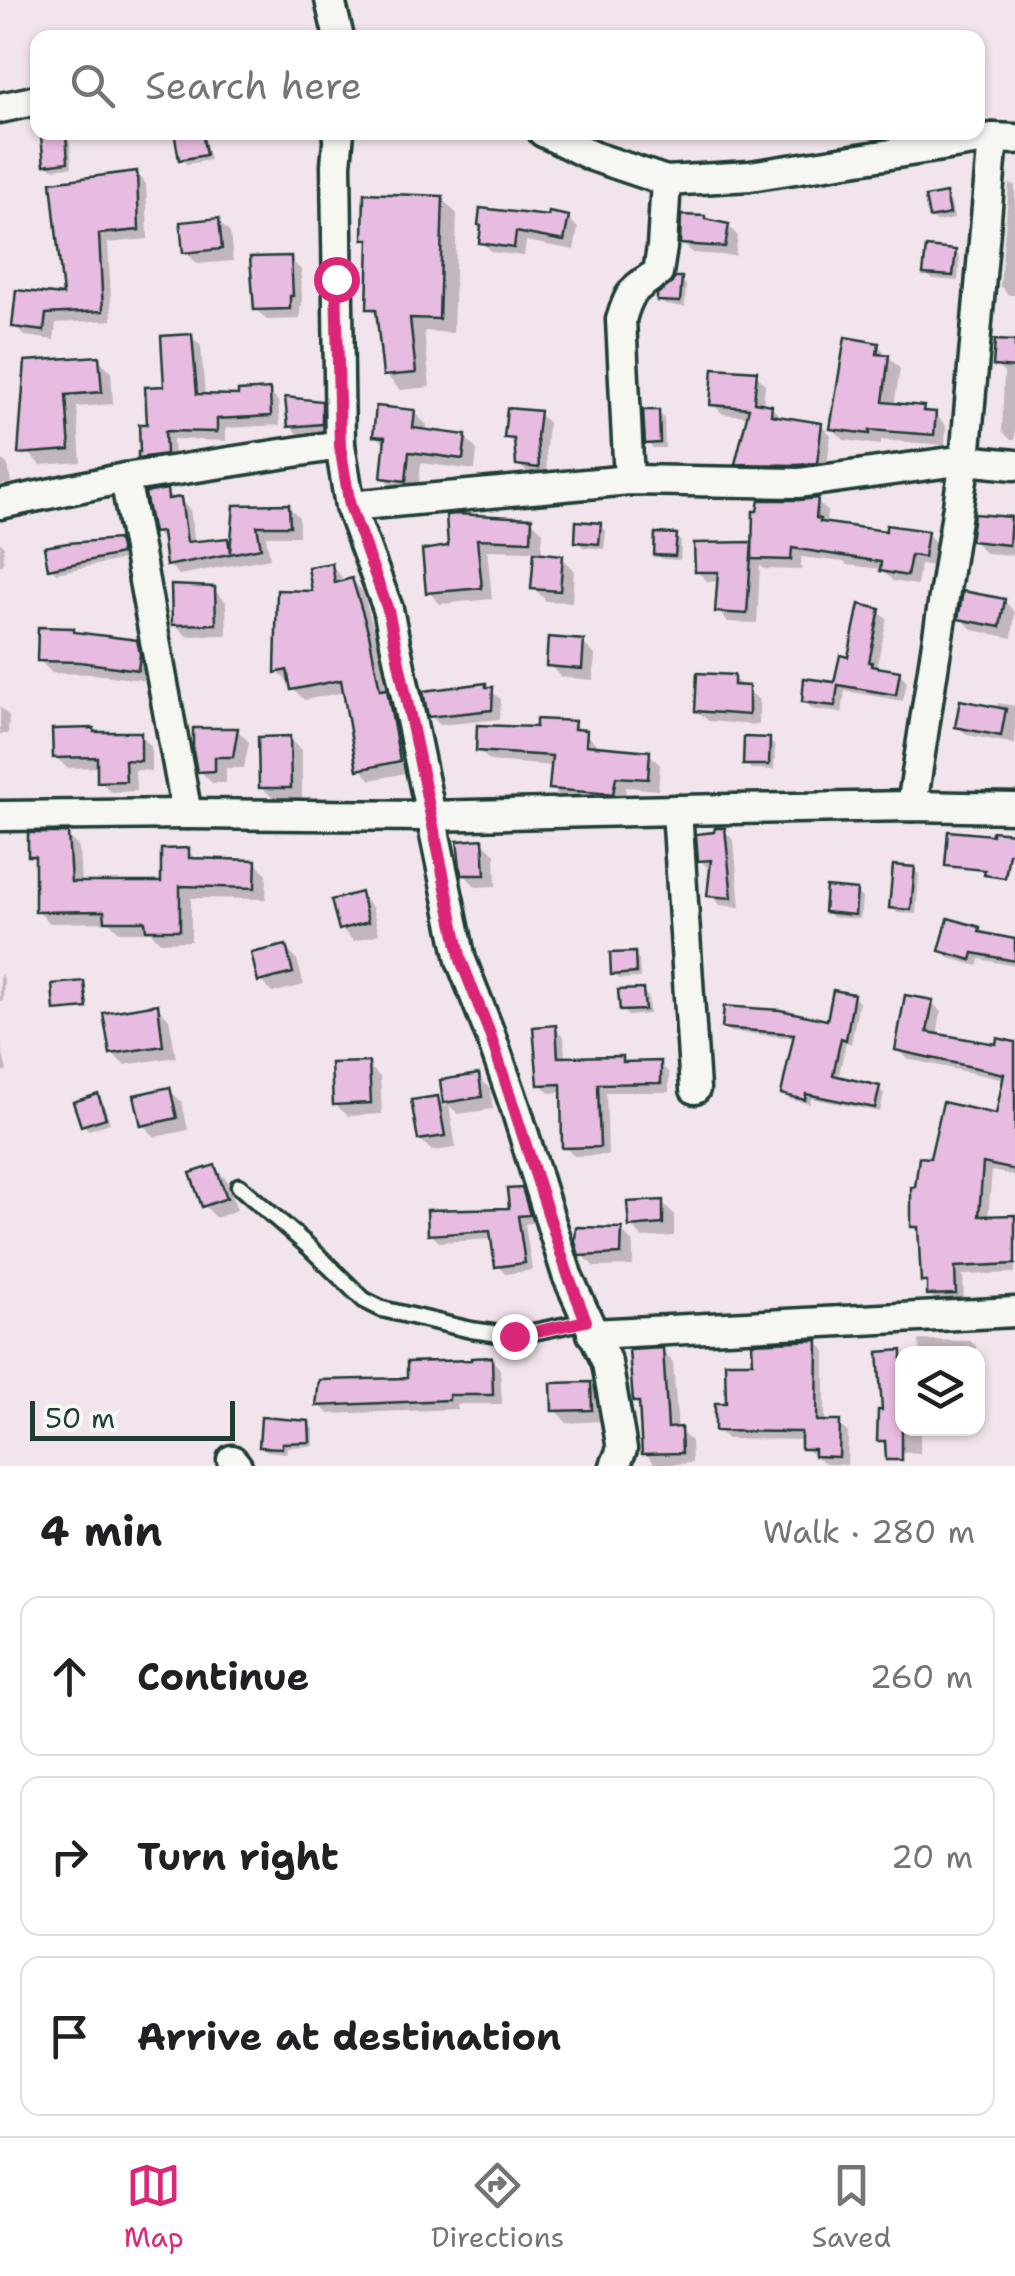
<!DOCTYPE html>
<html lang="en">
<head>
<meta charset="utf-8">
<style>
  :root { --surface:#fff; --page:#f6f6f6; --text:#202124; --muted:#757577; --line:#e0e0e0; --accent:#db2777 }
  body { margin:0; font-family:"Shantell Sans",sans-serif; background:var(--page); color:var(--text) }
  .controls { position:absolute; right:30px; bottom:30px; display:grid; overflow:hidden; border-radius:20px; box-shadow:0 2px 8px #0004 }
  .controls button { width:90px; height:90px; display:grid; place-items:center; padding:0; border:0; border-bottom:2px solid var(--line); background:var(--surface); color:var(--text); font:50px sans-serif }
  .scale { position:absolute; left:30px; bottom:25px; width:205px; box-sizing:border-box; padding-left:10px; border:5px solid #1f3d34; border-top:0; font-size:28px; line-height:35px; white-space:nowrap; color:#1f3d34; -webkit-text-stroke:8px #f6f6f2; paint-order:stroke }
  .stop { position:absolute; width:30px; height:30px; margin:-22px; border:8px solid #db2777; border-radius:50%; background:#fff }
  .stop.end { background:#db2777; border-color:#fff; box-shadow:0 2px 10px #0008 }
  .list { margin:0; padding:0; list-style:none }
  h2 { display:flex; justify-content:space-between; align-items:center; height:130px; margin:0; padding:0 40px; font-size:42px }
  h2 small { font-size:32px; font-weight:400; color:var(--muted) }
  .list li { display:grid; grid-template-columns:65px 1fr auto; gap:30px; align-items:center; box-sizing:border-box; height:160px; margin:0 20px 20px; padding:0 20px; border:2px solid var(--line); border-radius:20px }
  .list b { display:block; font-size:38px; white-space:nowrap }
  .list em { font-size:32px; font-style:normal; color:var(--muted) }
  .icon { flex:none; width:55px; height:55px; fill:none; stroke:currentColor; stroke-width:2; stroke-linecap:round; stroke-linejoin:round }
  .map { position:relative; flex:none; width:1015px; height:1466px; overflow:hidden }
  .search { position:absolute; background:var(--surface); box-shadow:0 2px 8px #0004; left:30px; right:30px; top:30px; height:110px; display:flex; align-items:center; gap:25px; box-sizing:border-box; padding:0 35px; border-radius:20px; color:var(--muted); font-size:38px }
  .sheet { height:670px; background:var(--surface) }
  nav { display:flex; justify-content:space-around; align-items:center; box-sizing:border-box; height:140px; border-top:2px solid var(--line); background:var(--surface); font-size:28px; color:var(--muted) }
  nav a { display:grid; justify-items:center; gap:5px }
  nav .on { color:var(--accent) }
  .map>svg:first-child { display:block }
  .shadow { fill:#0003 }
  .building { fill:#e8bbe0; stroke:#1f3d34; stroke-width:2.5 }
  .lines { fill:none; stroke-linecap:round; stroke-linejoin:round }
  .lane-casing { stroke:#1f3d34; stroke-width:21 }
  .street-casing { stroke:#1f3d34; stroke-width:35 }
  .lane { stroke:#f6f6f2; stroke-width:14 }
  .street { stroke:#f6f6f2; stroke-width:28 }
  .route { stroke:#db2777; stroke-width:12 }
</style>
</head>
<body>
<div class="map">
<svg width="1015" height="1466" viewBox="0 0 1015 1466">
  <rect width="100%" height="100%" fill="#f2e4ed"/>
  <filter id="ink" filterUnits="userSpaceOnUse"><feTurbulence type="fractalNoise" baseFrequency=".01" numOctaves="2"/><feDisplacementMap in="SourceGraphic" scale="20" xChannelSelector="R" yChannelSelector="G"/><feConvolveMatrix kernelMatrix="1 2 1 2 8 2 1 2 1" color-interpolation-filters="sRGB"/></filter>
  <g filter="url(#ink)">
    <g class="shadow">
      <path d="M203,132L210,160L187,164L181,159L177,133Z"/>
      <path d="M65,137L70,142L72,167L52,169L46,163Z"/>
      <path d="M136,173L146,184L148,239L108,243L112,320L56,323L54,340L25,336L15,326L66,298L53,184Z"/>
      <path d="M1009,184L1015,185V295H1009L1000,286Z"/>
      <path d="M945,196L951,202L954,219L937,222L931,217Z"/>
      <path d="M442,199L457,214L453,333L424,331L430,387L400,390L386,375L379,318L370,308L371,243L365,238Z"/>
      <path d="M568,218L578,228L574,250L526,241L524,256L492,252L482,242L483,227Z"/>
      <path d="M218,221L230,233L233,261L198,264L185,252Z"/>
      <path d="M728,226L738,236L735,256L693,253L682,243Z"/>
      <path d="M955,252L960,258L958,281L932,279L926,273Z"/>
      <path d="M290,259L301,270L302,306H300V319L267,320L256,309Z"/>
      <path d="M681,279L686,285L685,307L665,305L659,300Z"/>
      <path d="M191,337L201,346L205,397H241L269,392L278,401L280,425L226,428V441L173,439L174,463L150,467L141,457L150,426Z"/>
      <path d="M1015,344V440H1011L1002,431L1004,373L995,365Z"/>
      <path d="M878,345L900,369L894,406L923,409L928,414H935L946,426L945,445L881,440V445L844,440L832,428Z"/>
      <path d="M98,359L111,371L113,404L77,407L81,462L40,465L28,452L23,427Z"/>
      <path d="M755,374L765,384L763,406L771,407L781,417L821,425L831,435L826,472L747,473L738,464L749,416L723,414L713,404Z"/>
      <path d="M321,403L333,415V436L302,438L290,426Z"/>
      <path d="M658,412L664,418L665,448H653L647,443Z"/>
      <path d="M414,413L427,425L426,432L465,437L477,450L475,470L421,463L418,492L396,490L383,477L387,446L376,435Z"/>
      <path d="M538,413L548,423L546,448L547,476L528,474L518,464L517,447L507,437Z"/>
      <path d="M0,458L8,465L11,483L0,485Z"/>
      <path d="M167,492L175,500H180L190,510L195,544L227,540L233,546L236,507L288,506L299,517V536H266L270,558L179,575L168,564L166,543L155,532Z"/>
      <path d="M817,501L827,511L826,526L888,533L927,534L937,544L934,566L920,564L917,585L893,581L881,569L847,565L844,562L801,557V570L764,569L760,565L757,623L728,622L718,611L720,581L708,582L697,571L751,544L754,548Z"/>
      <path d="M1010,519L1015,524V555L985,553L973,540Z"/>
      <path d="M531,521L543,532L541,556L562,557L574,570L572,602L546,601L534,588L536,551L487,550L492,599L440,604L429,592L451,548Z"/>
      <path d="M600,525L606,531L604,549L583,547L577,541Z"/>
      <path d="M676,537L681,542L680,560L662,559L657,554Z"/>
      <path d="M0,542L4,546L3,565H0Z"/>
      <path d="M118,542L123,547L125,559L56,573L51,567Z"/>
      <path d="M331,566L342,577L343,583L352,580L363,592L379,648L389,694L397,703L410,772L371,780L360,768L345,692L304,700L293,689L292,682L289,683L278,672Z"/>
      <path d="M214,590L226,602L227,635L187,636L174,624Z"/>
      <path d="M1004,601L1015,612L1012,638L973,630L961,618Z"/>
      <path d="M879,612L887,619L876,669L899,673L907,681L903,701L845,691L842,713L812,709L804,701L836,685Z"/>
      <path d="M73,631L77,635L136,643L149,655V681L94,674L52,673L39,660Z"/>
      <path d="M583,643L595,655L593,680L561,677L549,665Z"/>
      <path d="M733,678L759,700V725L708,721L697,710Z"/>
      <path d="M485,686L501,699L500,719L440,725L431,716Z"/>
      <path d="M998,703L1015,706V744L967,735L958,726L997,710Z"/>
      <path d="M0,707L9,716L8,734H0Z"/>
      <path d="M573,723L597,744V749L649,753L660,765L658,790L626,787L624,804L563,800L552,788L554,766L490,761L478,750L538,730Z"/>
      <path d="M237,730L249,742L244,768H226V783H212L199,770Z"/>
      <path d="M93,731L97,734L140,735L151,746V771L135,770L136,791L111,792L100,781L99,767L67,768L56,757Z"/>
      <path d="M289,739L302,751V799H274L261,787Z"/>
      <path d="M769,740L775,746L774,770L751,769L746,764Z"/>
      <path d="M724,830L734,841L740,907L720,905L710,895V870L700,860Z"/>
      <path d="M67,835L79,848L81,885H164L188,851L198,861L255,862L267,874L266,899L191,898V941L160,942L151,932H119L109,922L50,923L37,911V862L30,855Z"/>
      <path d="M482,842L495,854L496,886L476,887L464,874Z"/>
      <path d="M914,869L919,875L916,914L897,913L892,907Z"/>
      <path d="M856,892L862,898L860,919L832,917L826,911Z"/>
      <path d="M360,895L372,907L379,934L354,941L341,928Z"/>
      <path d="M949,921L1015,940V966L980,959L978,966L949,958L942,950Z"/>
      <path d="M285,947L297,960L304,985L272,993L260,980Z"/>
      <path d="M634,954L639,960L640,978L619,979L614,974Z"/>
      <path d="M0,974L4,978L3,1001H0Z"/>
      <path d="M642,991L648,997L649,1014L628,1016L622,1010Z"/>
      <path d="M853,997L859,1002L851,1044L846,1042L838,1079L878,1089L884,1094L880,1112L811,1098L810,1104L789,1099L783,1094L796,1038L730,1032L724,1027L829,1023Z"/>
      <path d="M932,1002L941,1012L937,1036L998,1047L1015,1044V1176L992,1171L988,1219L1015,1218V1273L963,1275L964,1302L939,1303L930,1294V1287L924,1281L921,1234L914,1226L932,1161L998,1117L1006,1080L907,1059L897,1049Z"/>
      <path d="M157,1006L169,1019L176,1057L124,1065L112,1053Z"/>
      <path d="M555,1028L564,1037L565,1059L622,1058L628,1064H660L669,1073V1092H606L608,1155L574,1156L565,1147L564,1092L549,1093L540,1084Z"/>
      <path d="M0,1042L7,1071L0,1073Z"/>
      <path d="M368,1065L380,1077L382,1114L348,1116L335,1104Z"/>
      <path d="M478,1076L490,1089L493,1109L458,1114L449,1105L456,1148L432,1151L420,1139L437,1098L446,1108L443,1082Z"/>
      <path d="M169,1090L182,1102L188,1130L155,1137L143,1125Z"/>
      <path d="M98,1097L103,1102L110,1123L89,1130L83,1125Z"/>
      <path d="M215,1168L227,1180L237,1210L216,1218L204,1205Z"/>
      <path d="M521,1190L529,1199L537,1222L525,1224L532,1270L506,1274L498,1266L494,1239L439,1242L431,1234L512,1211Z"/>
      <path d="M662,1202L674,1214V1236L643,1238L631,1225Z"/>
      <path d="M621,1230L633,1243V1266L594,1267L582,1254Z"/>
      <path d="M919,1340L970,1341L976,1346L975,1354H920Z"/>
      <path d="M817,1342L825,1351V1423L839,1424L848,1433L847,1465L826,1464L804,1448V1440L727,1439L718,1430L729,1405L755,1364Z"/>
      <path d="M662,1350L673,1362L678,1430L691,1441L692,1463L656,1465L645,1453L642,1408L635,1401Z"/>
      <path d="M902,1352V1428H920V1453L892,1452L880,1440L885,1412Z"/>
      <path d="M491,1359L500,1369L502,1404H457L458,1409L329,1414L319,1405Z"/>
      <path d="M590,1384L603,1397V1421L567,1423L555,1410Z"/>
      <path d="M308,1423L314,1429V1446L287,1447L286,1453L267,1451L262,1446Z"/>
    </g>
    <g class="building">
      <path d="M174,132H202L206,155L179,160Z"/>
      <path d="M66,134L68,162L44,165L41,137Z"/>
      <path d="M137,171L139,230L99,234L103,311L46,314L44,331L12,327L16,290L63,295L51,182Z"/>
      <path d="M364,193L443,196L439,319L410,318L416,373L383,376L376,309H367L369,239H363Z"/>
      <path d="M946,193L950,214L929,218L925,197Z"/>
      <path d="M480,208L548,216L549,212L569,216L564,241L516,232L514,248L479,243L481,226L478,225Z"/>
      <path d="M681,215L705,216V219L729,224L725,247L680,244Z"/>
      <path d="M219,218L222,249L183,253L180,222Z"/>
      <path d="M926,247L956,250L953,276L923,274Z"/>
      <path d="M291,256L293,296H290V309L254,310L250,257Z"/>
      <path d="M675,277H682L680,302L657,301V294L672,283Z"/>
      <path d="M192,334L197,394L238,395V391L270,389L271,416L217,419V432L165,431L166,454L138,458V452H140L139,424H147L145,387L164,386L161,336Z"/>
      <path d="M845,337L879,343L877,354L889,355L883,402L924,406L923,411L936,412L934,435L870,430V434L830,429Z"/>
      <path d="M995,340L1015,341V368L993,366Z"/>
      <path d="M99,356L102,392L66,395L70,450L18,454L25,361Z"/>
      <path d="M713,368L757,371L754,402L772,405L771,415L822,423L817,463L798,465L735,464L749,408L710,405Z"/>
      <path d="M285,397L322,401V424L288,427Z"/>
      <path d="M376,406L415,410L413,428L466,435L463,459L409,452L406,481L381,478L385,437L373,436Z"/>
      <path d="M507,408L540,411L537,437L539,468L516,465L514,439L504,438Z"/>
      <path d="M643,410H659L660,443L645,444Z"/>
      <path d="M167,489L168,499L181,497L187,542L228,538L230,552L234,505L289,504L290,526H257L261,548L166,566L162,532L153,533L145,493Z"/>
      <path d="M818,498L816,518L820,519V522L886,531V525L928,531L924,557L911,555L907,576L880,571L881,562L792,548L791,560L752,559L753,511H757L759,500H799Z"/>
      <path d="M457,514L532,518L531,541L477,539L482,588L426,593L422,550L448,546L446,515Z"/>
      <path d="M974,514L1011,517L1009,545L970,541Z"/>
      <path d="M576,521L601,523L599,544L575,542Z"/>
      <path d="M655,533L677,534L675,556L654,555Z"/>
      <path d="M118,539L121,554L48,569L44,547L68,543Z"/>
      <path d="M752,542L747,614L715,612L718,572H695L694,543Z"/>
      <path d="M534,552L563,555L560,591L531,589Z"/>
      <path d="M332,563L335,583L352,578L369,634L380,690L387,689L400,761L357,770L341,680L291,690L287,670L275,673L277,590L312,591L308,567Z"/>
      <path d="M171,585L215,587L216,624L172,625Z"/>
      <path d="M963,591L1005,599L1000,627L958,619Z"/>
      <path d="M859,604L880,609L869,662H872L871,666L900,671L896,695L838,685L835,706L802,702L804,678L834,682L840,655L848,657Z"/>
      <path d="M38,627L74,628V632L137,640L140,654L138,670L80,662L37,661Z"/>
      <path d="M548,637L584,640L582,669L546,666Z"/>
      <path d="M697,673L734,675V685L749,686V715L695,711Z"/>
      <path d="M486,683V687H493L492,710L428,717L423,691Z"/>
      <path d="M960,700L1006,709L1001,736L955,727Z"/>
      <path d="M536,719L575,721L574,729L587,730L586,745L650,751L648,779L616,777L613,794L549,789L552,756L476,751L477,725L536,727Z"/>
      <path d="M94,728V732H141V761L125,760L126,781L97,782V757L53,758L52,729Z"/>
      <path d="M193,728H238L233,757H215V771L197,772L193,751Z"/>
      <path d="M290,736L291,788H259L258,737Z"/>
      <path d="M744,737L770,738L769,765H743Z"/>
      <path d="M715,828H725L732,898L707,896L711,860L698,861L696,834L714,832Z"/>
      <path d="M948,831L992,835V831L1015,833V853H1009L1005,878L984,875L985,870L945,866Z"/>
      <path d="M28,833H68L71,882H161V849L189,848V858L256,860L255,888L180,886V930H146L145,921H105L104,911L35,912V856H28Z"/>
      <path d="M483,839L485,875H461L457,841Z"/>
      <path d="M893,865L915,867L911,910L889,908Z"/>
      <path d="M826,887L857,890L855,915L824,912Z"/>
      <path d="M361,892L368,922L339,930L331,900Z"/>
      <path d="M948,918L980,927L979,932L1015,939V961L973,953L971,960L939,951Z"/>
      <path d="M286,945L293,973L258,982L251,953Z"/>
      <path d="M635,952L636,973L611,975L610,953Z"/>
      <path d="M84,981L87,1008L54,1011L52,984Z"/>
      <path d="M643,989L645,1010L620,1011L618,990Z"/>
      <path d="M833,990L854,994L846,1040L841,1038L833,1075L880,1086L875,1108L806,1094L805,1100L781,1094L794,1034L722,1028L724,1006L780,1010L827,1020Z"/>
      <path d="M905,995L933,1000L927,1032L996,1044L997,1038L1015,1042V1170L983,1163L979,1216L1015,1215V1264L955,1267L956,1294L927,1295V1282H921L918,1227H911V1187H915L919,1157L930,1158L943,1102L996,1114L1004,1074L895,1050Z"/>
      <path d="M158,1004L163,1046L110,1054L103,1013Z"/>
      <path d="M556,1025L558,1057L623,1056V1062L661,1061V1083L598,1084L600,1147L562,1148L561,1084L538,1085L533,1027Z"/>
      <path d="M369,1062L371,1103L333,1105L331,1063Z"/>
      <path d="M479,1074L482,1097L443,1103L440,1080Z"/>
      <path d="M170,1087L177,1118L141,1126L134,1095Z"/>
      <path d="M98,1094L106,1118L81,1126L73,1102Z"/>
      <path d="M438,1096L445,1136L418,1140L411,1100Z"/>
      <path d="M215,1165L227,1198L202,1207L190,1173Z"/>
      <path d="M522,1188L530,1215L518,1216L525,1263L495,1267L490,1231L428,1235L427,1210L509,1208L507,1189Z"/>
      <path d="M663,1200V1224L629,1227L627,1202Z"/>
      <path d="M576,1227L622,1228L621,1254L579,1256L575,1241Z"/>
      <path d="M818,1340L817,1421H840L839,1457L814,1456V1449H801V1432L715,1431V1403H726L725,1362H753L752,1343Z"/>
      <path d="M663,1348L668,1428L681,1427L682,1453L642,1454L639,1402H633L629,1350Z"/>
      <path d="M902,1350V1460H886L885,1441H877L878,1410H882L878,1352Z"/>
      <path d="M492,1357L493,1395H449V1400L316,1406L319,1380L407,1378V1362L471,1360V1358Z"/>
      <path d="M591,1382L592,1410L552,1411L551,1383Z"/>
      <path d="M261,1417L309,1421L310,1442L282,1443V1448L259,1447Z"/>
    </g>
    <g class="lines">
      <defs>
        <path id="lane" d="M239,1186L308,1246L364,1300L382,1309L471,1330L514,1336L586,1321"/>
        <g id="street">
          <path d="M330,0L339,38"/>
          <path d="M0,108L38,100"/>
          <path d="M339,132L336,165L340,445L350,506L388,609L461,960L490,1034L516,1109L567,1275L607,1363L622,1449L615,1466"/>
          <path d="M543,132L592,156L666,181L750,176L993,138L1015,139"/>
          <path d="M125,478L187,814"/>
          <path d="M629,480L621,320C629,291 634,288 658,273L662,247L666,181"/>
          <path d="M0,504L125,478L340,445"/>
          <path d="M350,506L629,480L799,483L965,460L1015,465"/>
          <path d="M912,806L965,460L993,138"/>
          <path d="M677,810L695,1089"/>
          <path d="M0,816L187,814L429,816L677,810L912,806L1015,808"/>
          <path d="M592,1334L1015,1312"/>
          <path d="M232,1460L237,1466"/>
        </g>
      </defs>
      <use href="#lane" class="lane-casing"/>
      <use href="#street" class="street-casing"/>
      <use href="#lane" class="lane"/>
      <use href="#street" class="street"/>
    </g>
  </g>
  <g class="lines" filter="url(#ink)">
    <path class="route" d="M336,279L340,446L350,506L388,610L461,960L490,1034L568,1275L586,1321L514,1336"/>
  </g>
</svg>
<div class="controls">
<button><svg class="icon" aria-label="layers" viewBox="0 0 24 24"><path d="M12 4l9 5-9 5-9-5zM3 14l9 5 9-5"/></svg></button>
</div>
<div class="scale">50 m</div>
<div class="stop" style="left:336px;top:279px"></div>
<div class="stop end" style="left:514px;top:1336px"></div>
<div class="search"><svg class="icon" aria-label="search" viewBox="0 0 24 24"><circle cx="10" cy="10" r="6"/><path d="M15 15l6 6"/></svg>Search here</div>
</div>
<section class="sheet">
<h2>4 min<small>Walk · 280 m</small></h2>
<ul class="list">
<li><svg class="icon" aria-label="ahead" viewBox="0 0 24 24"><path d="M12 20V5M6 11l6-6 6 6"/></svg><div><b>Continue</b></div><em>260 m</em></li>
<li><svg class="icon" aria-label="right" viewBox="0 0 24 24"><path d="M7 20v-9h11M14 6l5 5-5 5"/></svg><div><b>Turn right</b></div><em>20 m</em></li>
<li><svg class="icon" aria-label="arrive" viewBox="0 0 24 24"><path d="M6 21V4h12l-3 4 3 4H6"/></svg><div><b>Arrive at destination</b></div></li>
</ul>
</section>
<nav>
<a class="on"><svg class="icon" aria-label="map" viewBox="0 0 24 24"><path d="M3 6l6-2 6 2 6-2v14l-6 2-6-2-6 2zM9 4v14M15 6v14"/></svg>Map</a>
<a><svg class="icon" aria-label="directions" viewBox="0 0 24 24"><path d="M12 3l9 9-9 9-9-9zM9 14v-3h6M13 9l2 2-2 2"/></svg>Directions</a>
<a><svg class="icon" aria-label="saved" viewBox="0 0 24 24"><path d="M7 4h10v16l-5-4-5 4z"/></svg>Saved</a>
</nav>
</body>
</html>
